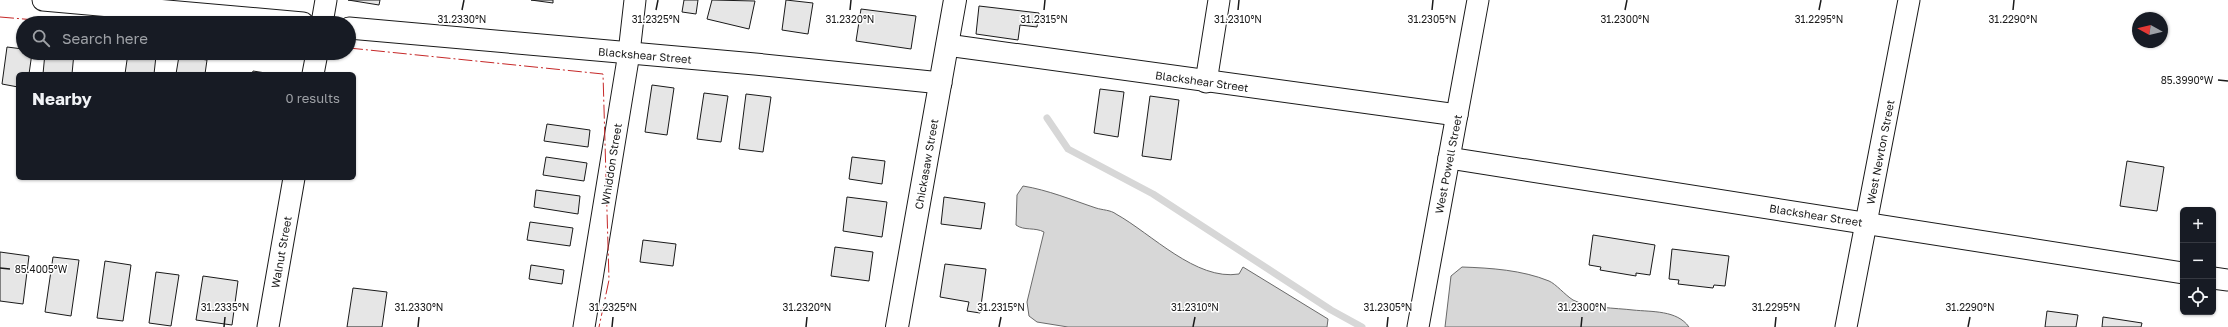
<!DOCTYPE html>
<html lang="en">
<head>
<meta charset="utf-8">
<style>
  :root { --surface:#171b24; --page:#20242c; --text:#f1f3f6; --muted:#9ea1a6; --line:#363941 }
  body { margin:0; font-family:"Golos Text",sans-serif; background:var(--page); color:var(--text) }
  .controls { position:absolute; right:12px; bottom:12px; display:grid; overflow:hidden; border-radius:6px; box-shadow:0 1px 3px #0004 }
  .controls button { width:36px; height:36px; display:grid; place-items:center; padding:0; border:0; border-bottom:1px solid var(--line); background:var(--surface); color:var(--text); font:20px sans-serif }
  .compass { position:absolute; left:2132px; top:12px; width:36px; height:36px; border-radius:50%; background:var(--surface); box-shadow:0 1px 3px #0004; rotate:278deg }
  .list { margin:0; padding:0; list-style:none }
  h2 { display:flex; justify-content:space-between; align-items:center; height:52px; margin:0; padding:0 16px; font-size:17px }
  h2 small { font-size:13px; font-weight:400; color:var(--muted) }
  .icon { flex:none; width:22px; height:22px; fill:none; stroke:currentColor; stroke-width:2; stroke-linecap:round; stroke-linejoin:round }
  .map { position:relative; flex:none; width:2228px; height:327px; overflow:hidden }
  .search { position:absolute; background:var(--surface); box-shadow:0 1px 3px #0004; left:16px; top:16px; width:340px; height:44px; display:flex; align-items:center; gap:10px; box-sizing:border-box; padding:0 14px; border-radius:22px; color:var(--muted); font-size:15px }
  .panel { position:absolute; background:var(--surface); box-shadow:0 1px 3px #0004; left:16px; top:72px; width:340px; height:108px; border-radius:6px }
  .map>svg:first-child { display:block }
  .water { fill:#d7d7d7; stroke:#6a6a6a }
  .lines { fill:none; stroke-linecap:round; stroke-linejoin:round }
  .stream { stroke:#d7d7d7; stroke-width:7 }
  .building { fill:#e6e6e6; stroke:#1a1a1a }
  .minor-casing { stroke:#1a1a1a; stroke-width:23 }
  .tertiary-casing { stroke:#1a1a1a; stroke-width:24 }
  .minor { stroke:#fff; stroke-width:21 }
  .tertiary { stroke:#fff; stroke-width:22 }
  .power { stroke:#c62828; stroke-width:1; stroke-dasharray:14 3 2 3; stroke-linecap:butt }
  .ticks { fill:none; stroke:#1a1a1a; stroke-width:1.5 }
  .labels { text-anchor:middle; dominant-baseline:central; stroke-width:3; stroke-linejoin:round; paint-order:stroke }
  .street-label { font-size:11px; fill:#1a1a1a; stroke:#fff }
  .ticks-label { font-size:10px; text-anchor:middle; fill:#1a1a1a; stroke:#fff; stroke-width:3; stroke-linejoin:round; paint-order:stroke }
</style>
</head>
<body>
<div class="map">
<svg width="2228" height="327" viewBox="0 0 2228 327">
  <rect width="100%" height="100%" fill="#fff"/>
  <g class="water">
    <path d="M1023,186C1048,190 1072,200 1096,208C1102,210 1111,210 1116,214C1152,234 1196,281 1239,274L1243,267L1328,319L1327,327H1068L1037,322L1029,316L1027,302L1044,232C1035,227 1024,231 1016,225L1017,195Z"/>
    <path d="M1462,267C1491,268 1522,270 1549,281C1556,284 1565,295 1573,300C1588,308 1616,308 1633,310C1652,312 1677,310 1689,327H1445L1451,276Z"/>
  </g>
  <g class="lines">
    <path class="stream" d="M1047,118L1068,149L1153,194L1331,310L1362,327"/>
  </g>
  <g class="building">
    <path d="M348,0H380L379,5Z"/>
    <path d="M531,0H553V3Z"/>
    <path d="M684,0H698L696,14L682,12Z"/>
    <path d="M712,0L755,1L749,29L707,19Z"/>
    <path d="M786,0L813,3L808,34L782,30Z"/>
    <path d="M979,6L1039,13L1037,27L1020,25L1018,40L976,34Z"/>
    <path d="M861,9L916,16L911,49L856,41Z"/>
    <path d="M7,47L23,49V53H32L29,74H18V87L2,84Z"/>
    <path d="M45,53H74L72,74H43Z"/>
    <path d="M128,53L156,56L154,74H125Z"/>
    <path d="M179,56L207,60L205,74H176Z"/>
    <path d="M253,71L272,74H252Z"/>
    <path d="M652,85L674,88L667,135L645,132Z"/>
    <path d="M1100,89L1124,92L1118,137L1094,133Z"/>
    <path d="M704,93L728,96L721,142L697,139Z"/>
    <path d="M746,94L771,97L763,152L739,149Z"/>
    <path d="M1150,96L1179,100L1171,160L1142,156Z"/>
    <path d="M547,124L590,130L588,147L544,141Z"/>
    <path d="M546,157L587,163L584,181L543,175Z"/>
    <path d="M852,157L885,161L882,184L849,179Z"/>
    <path d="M2127,161L2164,167L2157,211L2120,206Z"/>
    <path d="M536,190L580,196L578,214L534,207Z"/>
    <path d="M847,197L887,202L882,237L843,231Z"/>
    <path d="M944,197L985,203L981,229L941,224Z"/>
    <path d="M530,222L573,228L570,246L527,240Z"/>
    <path d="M1593,235L1655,245L1650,275L1636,273V276L1600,270L1601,267L1589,265Z"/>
    <path d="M643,240L676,244L673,266L640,262Z"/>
    <path d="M835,247L873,252L869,281L831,276Z"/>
    <path d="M1672,249L1729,256L1725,286L1714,285L1713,288L1678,284L1679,280L1669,279Z"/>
    <path d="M0,252L29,256L23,304L0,301Z"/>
    <path d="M53,257L79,260L71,316L45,312Z"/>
    <path d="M105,261L131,265L123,321L97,318Z"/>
    <path d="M945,264L986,269L980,313L967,311L969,302L940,297Z"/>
    <path d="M531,265L564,270L562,284L529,279Z"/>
    <path d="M156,272L179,275L171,326L149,323Z"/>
    <path d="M203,276L238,281L232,325L196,320Z"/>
    <path d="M353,288L387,292L382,327H347Z"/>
    <path d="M2047,311L2078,315L2076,327H2045Z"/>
    <path d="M2103,317L2142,323L2141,327H2102Z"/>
  </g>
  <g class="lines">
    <defs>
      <g id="minor">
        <path d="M43,0L303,23"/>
        <path d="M322,23L326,0"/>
        <path d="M349,28L755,64L941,83"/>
        <path d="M947,45L1457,115"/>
        <path d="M313,74L317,53"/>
        <path d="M1206,82L1219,0"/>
        <path d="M1449,158L2183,273"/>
        <path d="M2213,278L2228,280"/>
        <path d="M268,327L294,178"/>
        <path d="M584,327L629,53L635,0"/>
        <path d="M1418,327L1478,0"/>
        <path d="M1846,327L1909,0"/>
      </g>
      <path id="tertiary" d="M897,327L955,0"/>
    </defs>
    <use href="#minor" class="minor-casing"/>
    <use href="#tertiary" class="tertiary-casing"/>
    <use href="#minor" class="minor"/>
    <use href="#tertiary" class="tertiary"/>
    <g class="power">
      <path d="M0,17L71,23"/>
      <path d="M349,48L603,74L609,280L599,327"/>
    </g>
  </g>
  <path class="ticks" d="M462,10L464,0M656,10L658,0M850,10L851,0M1044,10L1045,0M1238,10L1239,0M1432,10L1433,0M1625,10L1627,0M1819,10L1821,0M2013,10L2014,0M2218,80L2228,81M0,268L10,269M224,327L225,317M418,327L419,317M612,327L613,317M806,327L807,317M999,327L1001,317M1193,327L1195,317M1387,327L1388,317M1581,327L1582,317M1775,327L1776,317M1968,327L1970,317"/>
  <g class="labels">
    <g class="street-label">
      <text transform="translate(645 55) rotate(5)">Blackshear Street</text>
      <text transform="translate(1202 81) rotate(8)">Blackshear Street</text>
      <text transform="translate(1880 152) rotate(-79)">West Newton Street</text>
      <text transform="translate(611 164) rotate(-81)">Whiddon Street</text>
      <text transform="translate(926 164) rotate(-80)">Chickasaw Street</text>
      <text transform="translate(1448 164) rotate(-79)">West Powell Street</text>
      <text transform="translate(1816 215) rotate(9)">Blackshear Street</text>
      <text transform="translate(281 252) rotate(-80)">Walnut Street</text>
    </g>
  </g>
  <g class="ticks-label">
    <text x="462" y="23">31.2330°N</text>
    <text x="656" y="23">31.2325°N</text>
    <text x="850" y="23">31.2320°N</text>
    <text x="1044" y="23">31.2315°N</text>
    <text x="1238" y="23">31.2310°N</text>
    <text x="1432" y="23">31.2305°N</text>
    <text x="1625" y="23">31.2300°N</text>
    <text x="1819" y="23">31.2295°N</text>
    <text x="2013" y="23">31.2290°N</text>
    <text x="2187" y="84">85.3990°W</text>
    <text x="41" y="273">85.4005°W</text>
    <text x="225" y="311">31.2335°N</text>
    <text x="419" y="311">31.2330°N</text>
    <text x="613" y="311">31.2325°N</text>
    <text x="807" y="311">31.2320°N</text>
    <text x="1001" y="311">31.2315°N</text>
    <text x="1195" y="311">31.2310°N</text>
    <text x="1388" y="311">31.2305°N</text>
    <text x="1582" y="311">31.2300°N</text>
    <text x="1776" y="311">31.2295°N</text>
    <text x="1970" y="311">31.2290°N</text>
  </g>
</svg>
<div class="controls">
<button>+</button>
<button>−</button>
<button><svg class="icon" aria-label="locate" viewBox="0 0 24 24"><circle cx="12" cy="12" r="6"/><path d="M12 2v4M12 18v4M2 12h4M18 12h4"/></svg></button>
</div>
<svg class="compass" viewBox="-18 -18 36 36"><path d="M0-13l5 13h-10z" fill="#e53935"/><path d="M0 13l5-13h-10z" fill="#9ea1a6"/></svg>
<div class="search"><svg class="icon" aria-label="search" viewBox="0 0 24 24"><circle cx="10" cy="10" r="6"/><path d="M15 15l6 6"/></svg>Search here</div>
<section class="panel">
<h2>Nearby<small>0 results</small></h2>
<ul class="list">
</ul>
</section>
</div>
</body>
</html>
